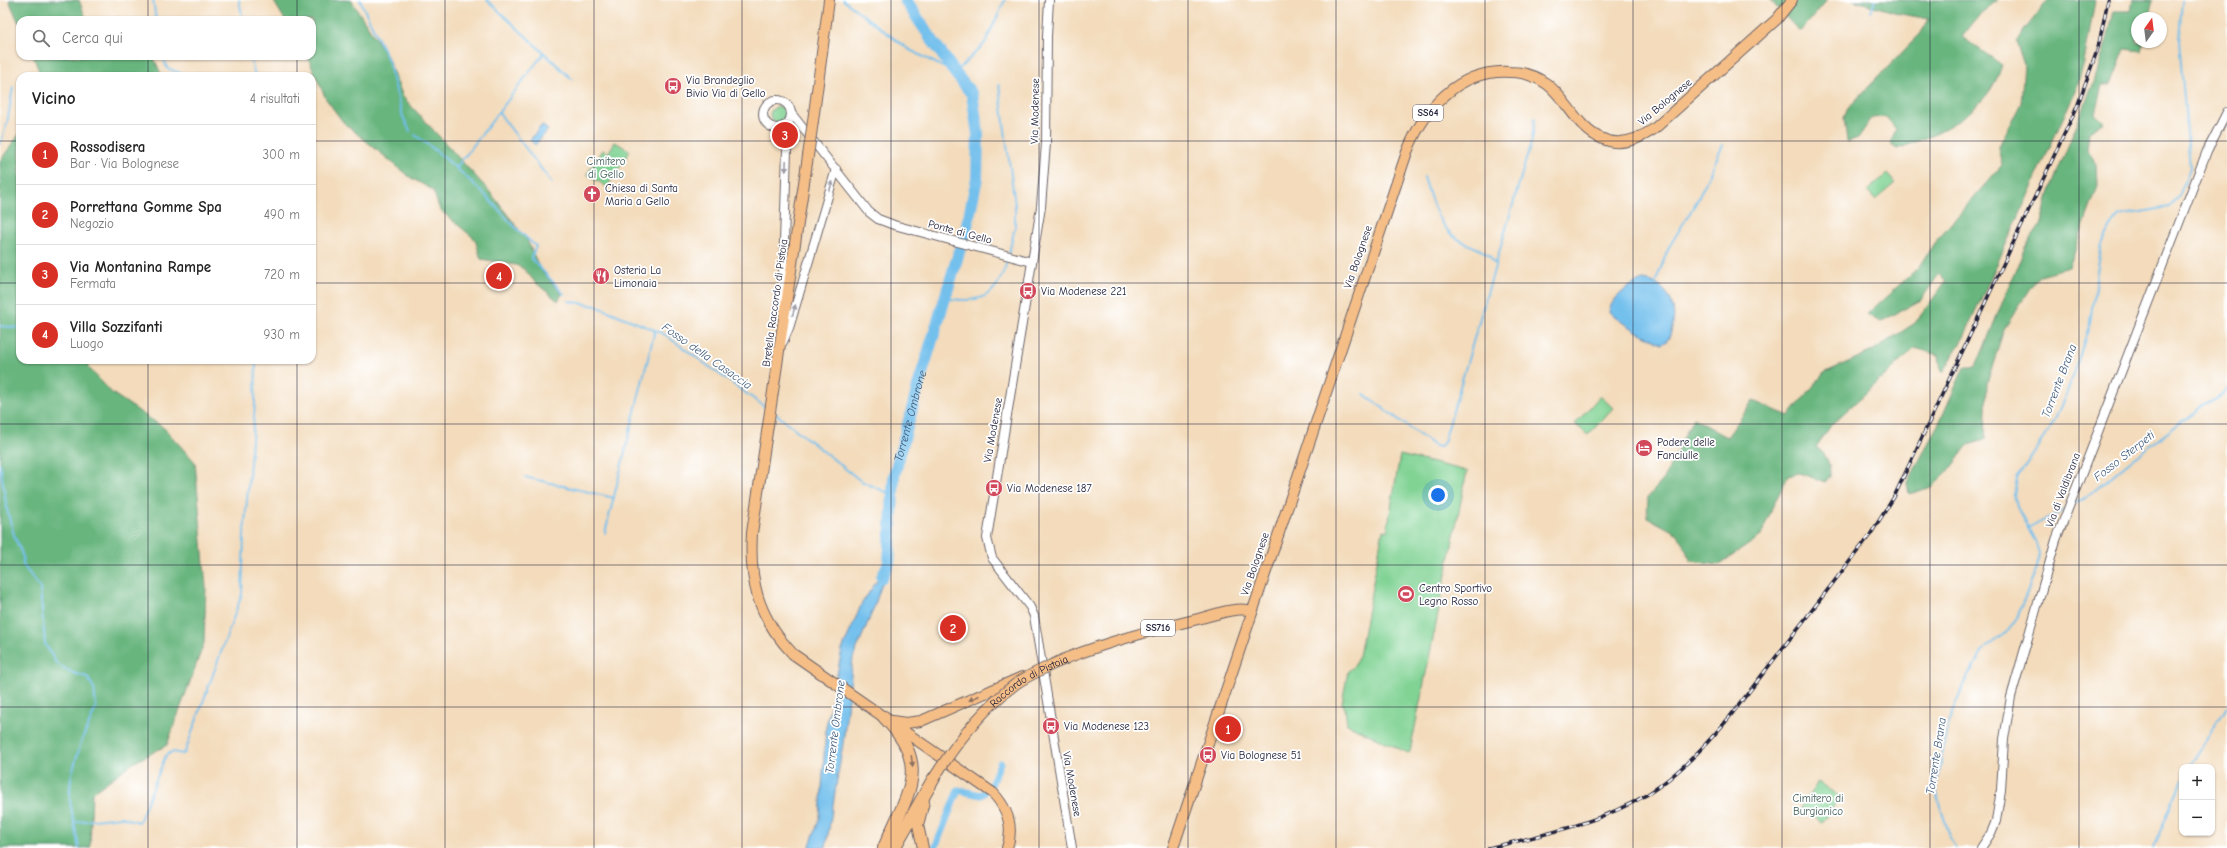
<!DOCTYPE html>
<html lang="it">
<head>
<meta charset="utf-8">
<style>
  :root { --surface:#fff; --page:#f2f2f2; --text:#222; --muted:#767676; --line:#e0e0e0; --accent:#d93025 }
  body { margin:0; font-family:"Comic Neue",sans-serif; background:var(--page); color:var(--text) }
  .controls { position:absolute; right:12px; bottom:12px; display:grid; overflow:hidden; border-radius:8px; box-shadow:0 1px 3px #0004 }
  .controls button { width:36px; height:36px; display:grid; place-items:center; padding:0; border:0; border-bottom:1px solid var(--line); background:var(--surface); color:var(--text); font:20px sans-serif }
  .compass { position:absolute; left:2131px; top:12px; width:36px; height:36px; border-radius:50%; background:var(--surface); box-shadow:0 1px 3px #0004; rotate:14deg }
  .you { position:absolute; left:1438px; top:495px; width:14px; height:14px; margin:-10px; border:3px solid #fff; border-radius:50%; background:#1a73e8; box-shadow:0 0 0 6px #1a73e833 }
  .badge { display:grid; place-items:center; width:26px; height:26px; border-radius:50%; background:var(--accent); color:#fff; font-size:13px; font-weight:700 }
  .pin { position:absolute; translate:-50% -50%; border:2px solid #fff; box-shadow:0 1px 4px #0006 }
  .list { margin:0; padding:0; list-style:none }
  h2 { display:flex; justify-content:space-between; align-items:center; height:52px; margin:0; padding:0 16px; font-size:17px }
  h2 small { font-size:13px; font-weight:400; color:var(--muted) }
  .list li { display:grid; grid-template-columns:26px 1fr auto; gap:12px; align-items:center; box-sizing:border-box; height:60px; padding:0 16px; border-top:1px solid var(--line) }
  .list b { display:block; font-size:15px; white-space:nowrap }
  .list p { margin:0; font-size:13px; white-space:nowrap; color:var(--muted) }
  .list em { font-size:13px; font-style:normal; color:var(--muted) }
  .icon { flex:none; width:22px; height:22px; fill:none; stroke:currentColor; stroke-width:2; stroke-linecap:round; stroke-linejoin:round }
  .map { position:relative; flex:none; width:2227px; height:848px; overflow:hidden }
  .search { position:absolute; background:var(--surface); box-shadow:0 1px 3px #0004; left:16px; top:16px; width:300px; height:44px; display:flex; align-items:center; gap:10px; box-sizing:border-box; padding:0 14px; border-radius:12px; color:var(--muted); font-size:15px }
  .panel { position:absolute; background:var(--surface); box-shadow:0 1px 3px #0004; left:16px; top:72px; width:300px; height:292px; border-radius:12px }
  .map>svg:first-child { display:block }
  .green { fill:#81d394; stroke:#527a68 }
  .forest { fill:#68b57e; stroke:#456c5c }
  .water { fill:#73c0ed; stroke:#4a7194 }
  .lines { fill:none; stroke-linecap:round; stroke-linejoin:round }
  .stream { stroke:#73c0ed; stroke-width:2 }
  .canal { stroke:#73c0ed; stroke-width:7 }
  .river { stroke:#73c0ed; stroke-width:12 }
  .minor-casing { stroke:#6b6368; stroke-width:10 }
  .major-casing { stroke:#6b6368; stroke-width:12 }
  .highway-casing { stroke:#6b6368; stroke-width:14 }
  .minor { stroke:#fff; stroke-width:8 }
  .major { stroke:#f6be87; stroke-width:10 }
  .highway { stroke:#f6be87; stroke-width:12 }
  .rail-casing { stroke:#22223b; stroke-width:3.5 }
  .rail { stroke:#fff; stroke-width:2; stroke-dasharray:6; stroke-linecap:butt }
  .major-bridge-casing { stroke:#6b6368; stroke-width:12; stroke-linecap:butt }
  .major-bridge { stroke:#f6be87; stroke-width:10 }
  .oneway { fill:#9c9ca7 }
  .oneway2 { fill:#8c7061 }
  .grid { fill:none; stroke:#22223b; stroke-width:1; stroke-opacity:0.55 }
  .labels { text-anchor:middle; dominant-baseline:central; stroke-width:3.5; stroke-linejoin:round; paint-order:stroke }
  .shield { fill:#fff; stroke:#646476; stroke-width:1 }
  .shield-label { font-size:10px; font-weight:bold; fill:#22223b }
  .poi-label { font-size:11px; fill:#22223b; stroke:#fff; text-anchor:start }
  .street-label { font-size:11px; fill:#22223b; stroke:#fff }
  .park-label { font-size:11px; fill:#43605a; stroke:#fff }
  .water-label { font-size:12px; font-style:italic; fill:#3e5979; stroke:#fff }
</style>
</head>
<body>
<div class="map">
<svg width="2227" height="848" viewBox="0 0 2227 848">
  <rect width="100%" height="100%" fill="#fff"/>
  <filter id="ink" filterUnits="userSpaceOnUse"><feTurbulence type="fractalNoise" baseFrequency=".025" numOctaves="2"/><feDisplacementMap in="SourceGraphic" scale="8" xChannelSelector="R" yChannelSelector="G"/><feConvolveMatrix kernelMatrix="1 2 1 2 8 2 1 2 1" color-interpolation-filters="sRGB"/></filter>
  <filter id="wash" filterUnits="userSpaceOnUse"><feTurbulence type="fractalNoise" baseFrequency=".012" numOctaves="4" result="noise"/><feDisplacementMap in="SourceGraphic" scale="16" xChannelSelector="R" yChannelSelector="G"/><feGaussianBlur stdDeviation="0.9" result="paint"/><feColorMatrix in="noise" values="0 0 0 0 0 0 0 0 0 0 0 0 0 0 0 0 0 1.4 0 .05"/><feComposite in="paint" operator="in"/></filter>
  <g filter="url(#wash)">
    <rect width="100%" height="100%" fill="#f3dbbb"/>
    <g class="green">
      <circle cx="778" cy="115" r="8"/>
      <path d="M615,142L630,151L607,187L587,174L603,150L608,153Z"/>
      <path d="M1887,174L1895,183L1875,200L1867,191Z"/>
      <path d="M1600,396L1613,408L1588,435L1575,424Z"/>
      <path d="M1400,455L1467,471L1415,727L1410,752L1408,753L1347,724L1345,708L1342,703L1348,671L1353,667L1359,656L1383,530L1387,531Z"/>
      <path d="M1818,782L1840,797L1822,823L1800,808Z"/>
    </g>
    <g class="forest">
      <path d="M9,0H79L86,18L89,20H20V26Z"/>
      <path d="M273,0H351L387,56L403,97L490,192L527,240L540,269L562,294L558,301L535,282L524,269L516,265L481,259L475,239L440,210L433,190L411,178L343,122L326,99L307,56H312V20H285Z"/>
      <path d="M1770,0H1827L1800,32Z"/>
      <path d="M1853,0H1998L1981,13L1962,37L2002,65C1988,113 1940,133 1897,149L1890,144L1896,129L1885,117L1872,118L1858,138L1847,142L1844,118L1848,108L1921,33L1929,19L1901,14Z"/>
      <path d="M2048,0H2095L2084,63L2077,87L1964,337L1944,371L1941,370L1939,355L1915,348L1832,424L1816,447C1828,456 1830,463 1830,477L1826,482L1799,473L1788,476L1772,508L1761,536L1719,565L1691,561L1678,534L1647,517L1648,497L1664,479L1693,418L1727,437L1753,401L1789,416L1824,373L1872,351L1915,323L1946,281L1939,274L1921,300L1880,322L1867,314L1918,268L1934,243L2002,165L1998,148L2021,103L2024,65L2016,41Z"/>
      <path d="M2133,0H2154L2149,18H2137V42H2144L2142,51L2125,49L2111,85H2102L2095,114L2104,122L2089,131L2087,150L2097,164L2098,186L2069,267L2039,275L2004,329L1987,383L1985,440L1968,445L1947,473L1932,487L1909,494L1907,484L1942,417L1964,367H1976L2025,247L2040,226L2051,188L2094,82L2107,40L2114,11H2131Z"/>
      <path d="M33,56H153L162,76H41Z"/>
      <path d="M20,133V360H87L88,367L112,393L164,428L195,462L206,587L204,643L167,745L133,763L92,793L90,848H0V161Z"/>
    </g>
    <g class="water">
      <path d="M542,125L548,130L535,145L530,140Z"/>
      <path d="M1644,280C1668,284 1678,306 1672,328C1670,335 1669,341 1662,344L1636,331L1609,312C1610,299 1632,282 1644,280Z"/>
      <path d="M889,563L873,610L853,658L843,744L826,847L809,848L820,817L826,727L842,650L862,603Z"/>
    </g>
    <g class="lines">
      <g class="stream">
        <path d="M153,0L156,20"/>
        <path d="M239,0L243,20"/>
        <path d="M360,0L388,60L403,117L410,131"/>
        <path d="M487,0L572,79"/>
        <path d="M843,0L908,49L955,73L985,43L1005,0"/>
        <path d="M1871,11L1875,0"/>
        <path d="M163,56L167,68L188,76"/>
        <path d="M250,56L255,76"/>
        <path d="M999,85L1015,205V227L1009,253"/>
        <path d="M499,113L552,183"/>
        <path d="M415,135C440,153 464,174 486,196C502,213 517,231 536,246L531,258L564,294"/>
        <path d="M0,144L7,124L13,87"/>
        <path d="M456,168L544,53"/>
        <path d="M1424,177C1430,197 1436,220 1452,235C1464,246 1487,247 1494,263"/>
        <path d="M1655,283L1669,247L1697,201L1723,145"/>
        <path d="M944,298C982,305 999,296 1008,257"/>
        <path d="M569,301L596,306L664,334L765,407"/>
        <path d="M0,326L20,328"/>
        <path d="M1364,394L1433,445L1440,447L1444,442L1532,139L1535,118"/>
        <path d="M776,414L861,481L893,495"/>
        <path d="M0,464L7,510L14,535L23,557V565L40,588L45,644L57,664L73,673L87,677L94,688L96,708L81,742L71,777L70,790V802L79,848"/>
        <path d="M525,477L614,498"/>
        <path d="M2072,505L2087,497L2126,464L2201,407L2218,398L2227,389"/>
        <path d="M2028,529L2064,509"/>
        <path d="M605,533L655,330"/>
        <path d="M2189,767L2227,707"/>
        <path d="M74,822L121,817L139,822L166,755L172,752L183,754L185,752L242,594L244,535L255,404L256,360"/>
        <path d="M1956,848L1950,836L1937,797V785L1947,726L1964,683L1983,650L2005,634L2016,619L2037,568L2039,553L2035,541L2017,507L2014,495L2017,478L2054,422L2072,380L2090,323L2098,265L2102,245L2111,226L2119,216L2169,207L2179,196L2190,168L2179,41L2182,0"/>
        <path d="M2153,848L2182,780"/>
      </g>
      <g class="canal">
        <path d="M991,785L1000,763"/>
        <path d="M935,848L958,790L981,795L984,793"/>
      </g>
      <path class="river" id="s1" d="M882,577L889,563L894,476L919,383L967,226L977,178L978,134L972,94L955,73L905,0"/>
    </g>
  </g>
  <g filter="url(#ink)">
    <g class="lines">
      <defs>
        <g id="minor">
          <path d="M1049,0L1047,36L1046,143L1041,207L987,538L992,558L1030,607L1034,616L1072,848"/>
          <circle cx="777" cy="114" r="14"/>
          <path d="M791,113L869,212L878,219L894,225L1032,262"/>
          <path d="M782,304L787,150L782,127"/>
          <path d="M783,342L789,328L836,169"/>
          <path d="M1981,848L1991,833L1996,821L2001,790L2004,739L2011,697L2056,540L2207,151L2227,112"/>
        </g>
        <g id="major">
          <path d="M813,121L829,0"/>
          <path d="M808,156L752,533C749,582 758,617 793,654L993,793C1008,809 1014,827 1007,848"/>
          <path d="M1067,658C1110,641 1153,630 1198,619C1214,615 1236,606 1252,611"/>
          <path d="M892,721L906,723L921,721L1022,677"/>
          <path d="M923,848L918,825L924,802"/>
          <path d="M1173,848L1407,152C1424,109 1458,69 1510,72C1523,72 1536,76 1547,84C1567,99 1578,130 1603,139C1621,147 1639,139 1654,129L1777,19L1792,0"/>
        </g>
        <g id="highway">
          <path d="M884,848C907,794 933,766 884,717"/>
          <path d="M894,848L934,778"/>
        </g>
      </defs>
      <use href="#minor" class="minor-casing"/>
      <use href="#major" class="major-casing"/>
      <use href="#highway" class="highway-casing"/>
      <use href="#minor" class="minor"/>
      <use href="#major" class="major"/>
      <use href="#highway" class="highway"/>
      <defs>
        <path id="rail" d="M1489,848C1543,835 1600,823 1648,794C1679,774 1704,747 1728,719L1870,535L1894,497L2077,107L2098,48L2108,0"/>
      </defs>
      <use href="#rail" class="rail-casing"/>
      <use href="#rail" class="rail"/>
      <defs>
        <g id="major-bridge">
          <path d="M808,156L813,121"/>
          <path id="s2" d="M934,778C956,743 983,708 1017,683C1032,673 1050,666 1067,658"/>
        </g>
      </defs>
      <use href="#major-bridge" class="major-bridge-casing"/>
      <use href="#major-bridge" class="major-bridge"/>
    </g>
    <defs><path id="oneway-solid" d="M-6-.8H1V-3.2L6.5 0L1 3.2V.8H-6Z"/></defs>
    <g class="oneway">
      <use href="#oneway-solid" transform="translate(786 166) rotate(92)"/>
      <use href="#oneway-solid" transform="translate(831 186) rotate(-74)"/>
      <use href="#oneway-solid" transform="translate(794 310) rotate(-74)"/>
    </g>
    <g class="oneway2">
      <use href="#oneway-solid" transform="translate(974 698) rotate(156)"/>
      <use href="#oneway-solid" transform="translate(912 761) rotate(82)"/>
    </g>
  </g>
  <path class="grid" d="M148,0V20M297,0V20M445,0V848M594,0V848M742,0V848M891,0V848M1039,0V848M1188,0V848M1336,0V848M1485,0V848M1633,0V848M1782,0V848M1930,0V848M2079,0V848M148,56V76M297,56V76M0,141H20M312,141H2227M0,283H20M312,283H2227M148,360V848M297,360V848M0,424H2227M0,565H2227M0,707H2227"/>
  <defs>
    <symbol id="bus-disc" viewBox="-11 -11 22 22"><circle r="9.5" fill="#d1495b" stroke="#fff"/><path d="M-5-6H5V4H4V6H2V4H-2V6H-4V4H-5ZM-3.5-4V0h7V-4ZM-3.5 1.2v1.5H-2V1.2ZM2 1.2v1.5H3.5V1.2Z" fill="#fff"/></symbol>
    <symbol id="church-disc" viewBox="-11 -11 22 22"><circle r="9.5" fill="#d1495b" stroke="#fff"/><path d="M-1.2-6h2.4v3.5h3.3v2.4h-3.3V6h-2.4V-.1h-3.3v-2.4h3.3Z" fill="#fff"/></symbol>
    <symbol id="restaurant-disc" viewBox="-11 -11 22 22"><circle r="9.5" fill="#d1495b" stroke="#fff"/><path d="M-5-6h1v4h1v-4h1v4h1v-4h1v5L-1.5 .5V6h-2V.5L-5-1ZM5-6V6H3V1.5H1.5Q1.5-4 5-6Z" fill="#fff"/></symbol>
    <symbol id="hotel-disc" viewBox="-11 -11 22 22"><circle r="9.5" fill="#d1495b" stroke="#fff"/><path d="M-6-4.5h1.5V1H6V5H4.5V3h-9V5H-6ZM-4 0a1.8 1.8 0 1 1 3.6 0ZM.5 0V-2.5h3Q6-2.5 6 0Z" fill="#fff"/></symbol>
    <symbol id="stadium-disc" viewBox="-11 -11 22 22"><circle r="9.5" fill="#d1495b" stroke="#fff"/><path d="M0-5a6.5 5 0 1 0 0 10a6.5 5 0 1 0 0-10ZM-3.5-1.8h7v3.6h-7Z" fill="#fff"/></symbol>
  </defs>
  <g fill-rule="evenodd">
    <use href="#bus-disc" x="663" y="76" width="20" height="20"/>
    <use href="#church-disc" x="582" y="184" width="20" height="20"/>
    <use href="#restaurant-disc" x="591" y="266" width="20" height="20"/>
    <use href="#bus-disc" x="1018" y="281" width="20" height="20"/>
    <use href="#hotel-disc" x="1634" y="438" width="20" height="20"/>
    <use href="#bus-disc" x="984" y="478" width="20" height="20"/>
    <use href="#stadium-disc" x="1396" y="584" width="20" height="20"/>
    <use href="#bus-disc" x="1041" y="716" width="20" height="20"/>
    <use href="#bus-disc" x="1198" y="745" width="20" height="20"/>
  </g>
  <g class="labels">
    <g class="shield">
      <rect x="1413" y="105" width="30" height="16" rx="3"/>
      <rect x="1141" y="620" width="34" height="16" rx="3"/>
    </g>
    <g class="shield-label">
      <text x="1428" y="113">SS64</text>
      <text x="1158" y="628">SS716</text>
    </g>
    <g class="poi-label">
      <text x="686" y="80">Via Brandeglio<tspan x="686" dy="13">Bivio Via di Gello</tspan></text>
      <text x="605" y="188">Chiesa di Santa<tspan x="605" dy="13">Maria a Gello</tspan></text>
      <text x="614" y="270">Osteria La<tspan x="614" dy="13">Limonaia</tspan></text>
      <text x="1041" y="291">Via Modenese 221</text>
      <text x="1657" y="442">Podere delle<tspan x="1657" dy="13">Fanciulle</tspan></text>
      <text x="1007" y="488">Via Modenese 187</text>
      <text x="1419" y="588">Centro Sportivo<tspan x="1419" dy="13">Legno Rosso</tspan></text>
      <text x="1064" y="726">Via Modenese 123</text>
      <text x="1221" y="755">Via Bolognese 51</text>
    </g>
    <g class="street-label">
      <text transform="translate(1665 102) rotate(-40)">Via Bolognese</text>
      <text transform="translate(1035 111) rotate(-89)">Via Modenese</text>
      <text transform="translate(960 232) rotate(15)">Ponte di Gello</text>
      <text transform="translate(1358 257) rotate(-71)">Via Bolognese</text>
      <text transform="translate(775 303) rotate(-82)">Bretella Raccordo di Pistoia</text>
      <text transform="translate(993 430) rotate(-80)">Via Modenese</text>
      <text transform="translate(2063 490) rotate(-69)">Via di Valdibrana</text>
      <text transform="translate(1255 564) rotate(-71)">Via Bolognese</text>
      <text stroke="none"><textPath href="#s2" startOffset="138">Raccordo di Pistoia</textPath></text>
      <text transform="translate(1072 784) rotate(80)">Via Modenese</text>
    </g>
    <g class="park-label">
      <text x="606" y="161">Cimitero<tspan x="606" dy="13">di Gello</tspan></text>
      <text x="1818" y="798">Cimitero di<tspan x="1818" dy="13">Burgianico</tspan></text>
    </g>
    <g class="water-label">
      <text transform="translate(707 356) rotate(35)">Fosso della Casaccia</text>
      <text transform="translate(2059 381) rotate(-69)">Torrente Brana</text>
      <text stroke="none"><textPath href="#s1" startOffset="165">Torrente Ombrone</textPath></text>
      <text transform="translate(2124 456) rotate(-38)">Fosso Sterpeti</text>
      <text transform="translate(835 727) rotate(-83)">Torrente Ombrone</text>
      <text transform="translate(1936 756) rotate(-81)">Torrente Brana</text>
    </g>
  </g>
</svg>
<div class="controls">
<button>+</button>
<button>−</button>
</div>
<svg class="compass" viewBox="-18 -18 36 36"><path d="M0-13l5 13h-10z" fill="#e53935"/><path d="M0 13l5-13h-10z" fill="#767676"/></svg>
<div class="you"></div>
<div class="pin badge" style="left:1228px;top:729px">1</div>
<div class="pin badge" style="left:953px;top:628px">2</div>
<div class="pin badge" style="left:785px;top:135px">3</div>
<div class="pin badge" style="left:499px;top:276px">4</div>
<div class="search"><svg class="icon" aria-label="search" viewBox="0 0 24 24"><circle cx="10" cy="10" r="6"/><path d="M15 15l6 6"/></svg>Cerca qui</div>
<section class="panel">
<h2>Vicino<small>4 risultati</small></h2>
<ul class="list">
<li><span class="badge">1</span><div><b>Rossodisera</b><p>Bar · Via Bolognese</p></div><em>300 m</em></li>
<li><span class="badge">2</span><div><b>Porrettana Gomme Spa</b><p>Negozio</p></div><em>490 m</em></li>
<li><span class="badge">3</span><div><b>Via Montanina Rampe</b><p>Fermata</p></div><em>720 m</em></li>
<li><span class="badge">4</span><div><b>Villa Sozzifanti</b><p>Luogo</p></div><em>930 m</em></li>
</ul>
</section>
</div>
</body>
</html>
